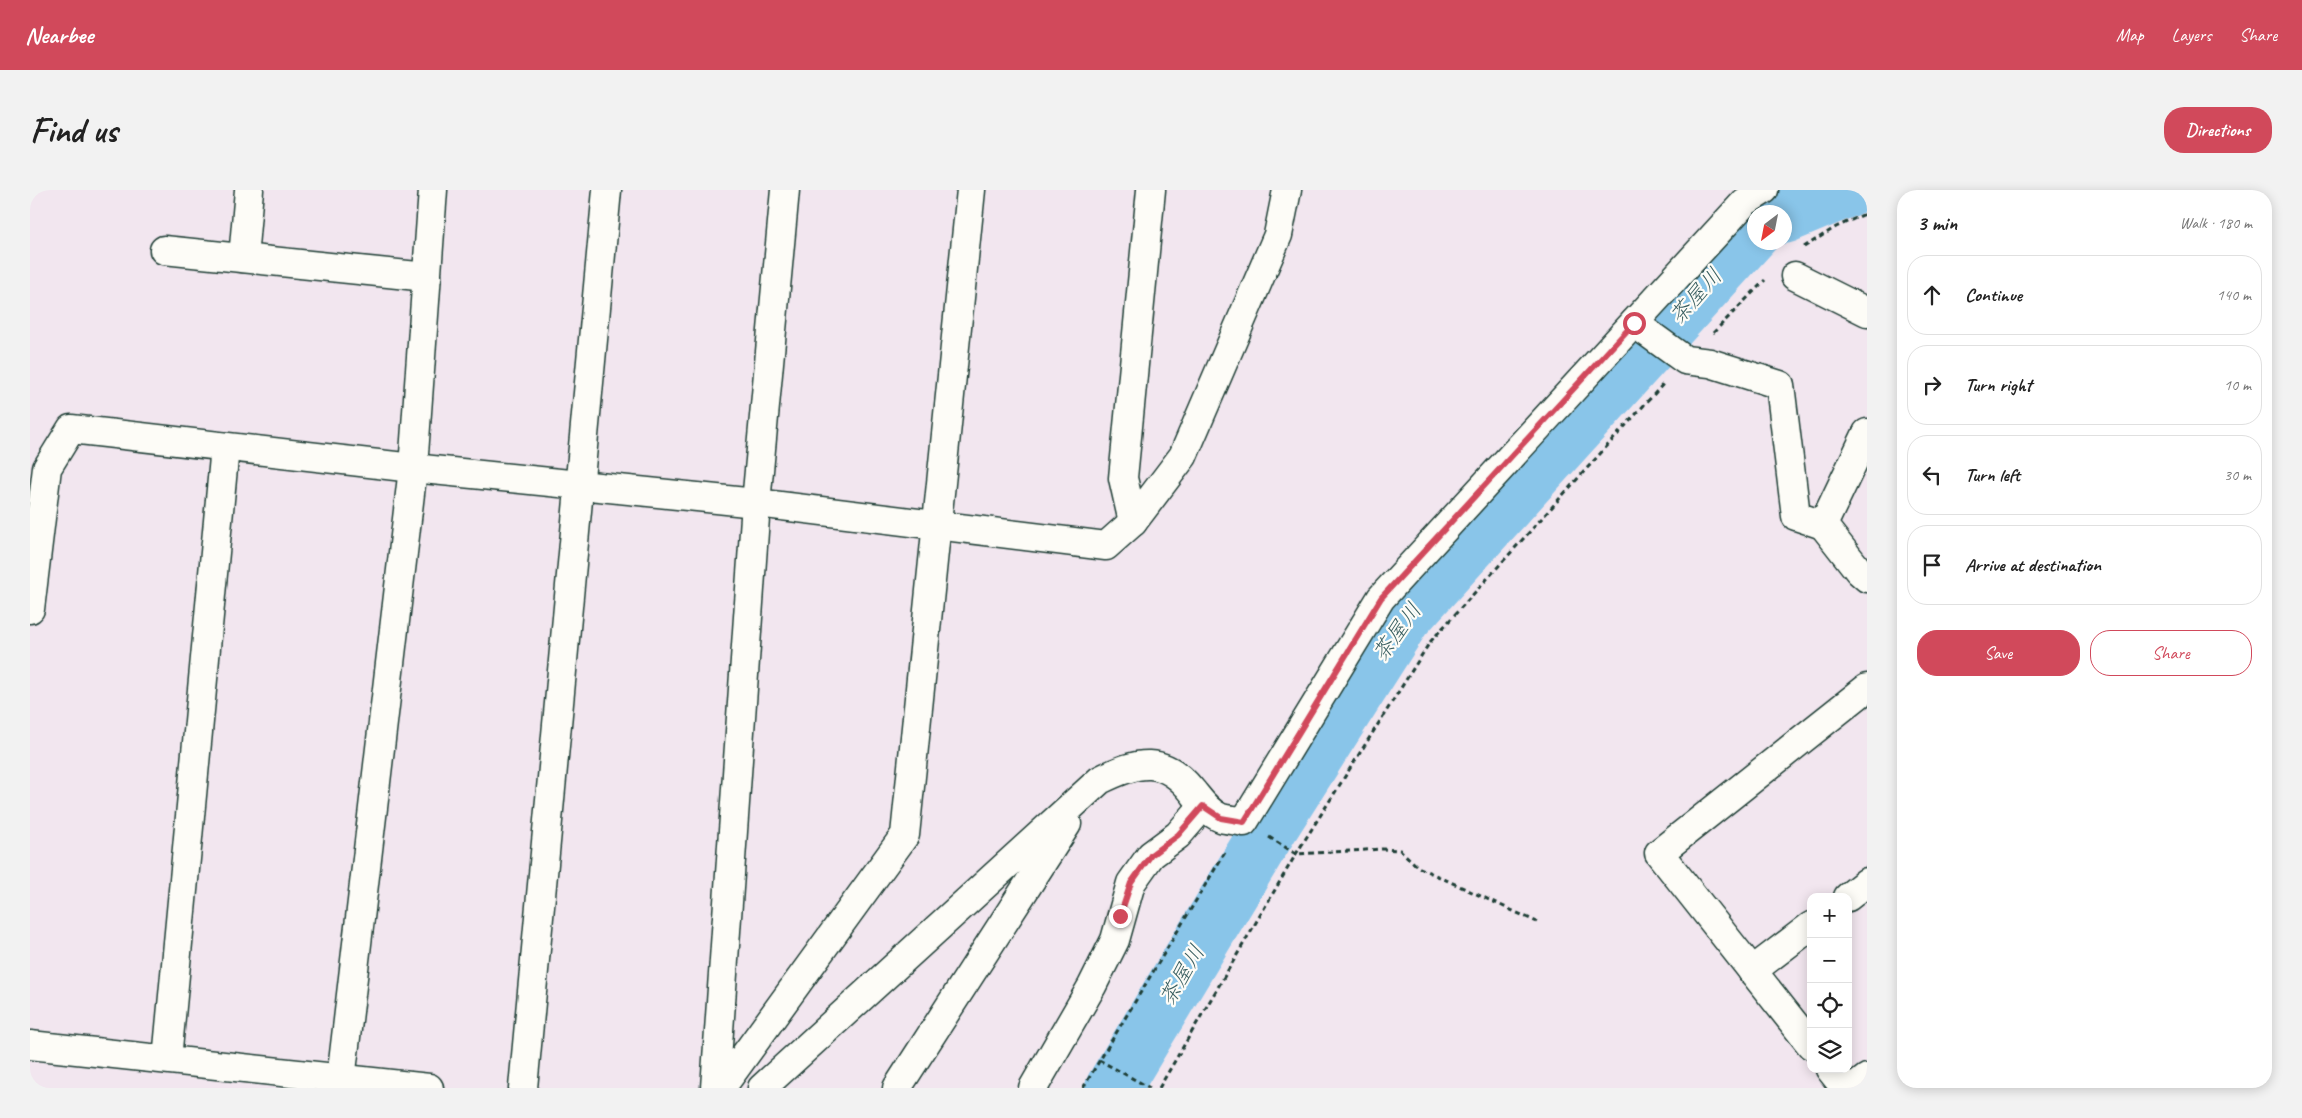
<!DOCTYPE html>
<html lang="en">
<head>
<meta charset="utf-8">
<style>
  :root { --surface:#fff; --page:#f2f2f2; --text:#222; --muted:#767676; --line:#e0e0e0; --accent:#d1495b }
  body { margin:0; font-family:Caveat,"Klee One",sans-serif; background:var(--page); color:var(--text) }
  .controls { position:absolute; right:15px; bottom:15px; display:grid; overflow:hidden; border-radius:10px; box-shadow:0 2px 12px #0003 }
  .controls button { width:45px; height:45px; display:grid; place-items:center; padding:0; border:0; border-bottom:1px solid var(--line); background:var(--surface); color:var(--text); font:25px sans-serif }
  .compass { position:absolute; left:1717px; top:15px; width:45px; height:45px; border-radius:50%; background:var(--surface); box-shadow:0 2px 12px #0003; rotate:212deg }
  .stop { position:absolute; width:15px; height:15px; margin:-11px; border:4px solid #d1495b; border-radius:50%; background:#fff }
  .stop.end { background:#d1495b; border-color:#fff; box-shadow:0 1px 5px #0008 }
  .list { margin:0; padding:0; list-style:none }
  h2 { display:flex; justify-content:space-between; align-items:center; height:65px; margin:0; padding:0 20px; font-size:21px }
  h2 small { font-size:16px; font-weight:400; color:var(--muted) }
  .list li { display:grid; grid-template-columns:32px 1fr auto; gap:15px; align-items:center; box-sizing:border-box; height:80px; margin:0 10px 10px; padding:0 10px; border:1px solid var(--line); border-radius:20px }
  .list b { display:block; font-size:19px; white-space:nowrap }
  .list em { font-size:16px; font-style:normal; color:var(--muted) }
  .actions { display:flex; gap:10px; padding:15px 20px }
  .actions a { flex:1; padding:11px 0; border:1px solid var(--accent); border-radius:20px; text-align:center; font-size:18px; color:var(--accent) }
  .actions .main { background:var(--accent); color:#fff }
  .icon { flex:none; width:28px; height:28px; fill:none; stroke:currentColor; stroke-width:2; stroke-linecap:round; stroke-linejoin:round }
  .map { position:relative; flex:none; width:1837px; height:898px; overflow:hidden; border-radius:20px }
  header { display:flex; align-items:center; gap:30px; box-sizing:border-box; height:70px; padding:0 25px; background:var(--accent); color:#fff }
  header strong { font-size:24px }
  nav { display:flex; gap:28px; margin-inline-start:auto; font-size:18px }
  .intro { display:flex; align-items:center; justify-content:space-between; box-sizing:border-box; height:120px; padding:0 30px }
  h1 { margin:0; font-size:35px }
  .button { padding:12px 22px; border-radius:20px; background:var(--accent); color:#fff; font-size:18px; font-weight:700 }
  main { display:flex; gap:30px; padding:0 30px }
  aside { flex:1; background:var(--surface); border-radius:20px; box-shadow:0 2px 12px #0003 }
  .map>svg:first-child { display:block }
  .lines { fill:none; stroke-linecap:round; stroke-linejoin:round }
  .river { stroke:#89c5e9; stroke-width:56 }
  .street-casing { stroke:#1f3d34; stroke-width:31 }
  .path { stroke:#1f3d34; stroke-width:3; stroke-dasharray:5 4; stroke-linecap:butt }
  .street { stroke:#fdfcf7; stroke-width:28 }
  .route { stroke:#d1495b; stroke-width:6 }
  .labels { text-anchor:middle; dominant-baseline:central; stroke-width:4.5; stroke-linejoin:round; paint-order:stroke }
  .water-label { font-size:22px; font-style:italic; fill:#3a5f61; stroke:#fdfcf7 }
</style>
</head>
<body>
<header>
<strong>Nearbee</strong>
<nav><a>Map</a><a>Layers</a><a>Share</a></nav>
</header>
<div class="intro"><h1>Find us</h1><a class="button">Directions</a></div>
<main>
<div class="map">
<svg width="1837" height="898" viewBox="0 0 1837 898">
  <rect width="100%" height="100%" fill="#f2e6ef"/>
  <filter id="ink" filterUnits="userSpaceOnUse"><feTurbulence type="fractalNoise" baseFrequency=".02" numOctaves="2"/><feDisplacementMap in="SourceGraphic" scale="10" xChannelSelector="R" yChannelSelector="G"/><feConvolveMatrix kernelMatrix="1 2 1 2 8 2 1 2 1" color-interpolation-filters="sRGB"/></filter>
  <g filter="url(#ink)">
    <g class="lines">
      <g class="river">
        <path d="M1754,26L1816,0"/>
        <path d="M1083,898L1241,636L1373,428L1724,41"/>
      </g>
      <defs>
        <g id="street">
          <path d="M134,60L397,87"/>
          <path d="M213,68L219,0"/>
          <path d="M1765,86L1837,122"/>
          <path d="M1604,133L1655,170L1680,173L1750,195L1766,326L1793,335"/>
          <path d="M1837,243L1793,335L1829,381L1837,388"/>
          <path d="M1103,332L1093,288L1121,0"/>
          <path d="M0,419L17,278L41,239L383,278L726,313L1076,356L1103,332L1153,266L1248,45L1257,0"/>
          <path d="M1818,707L1837,692"/>
          <path d="M1722,781L1781,736"/>
          <path d="M0,855L399,898"/>
          <path d="M1781,855L1629,663L1837,498"/>
          <path d="M137,869L195,257"/>
          <path d="M1800,879L1815,898"/>
          <path d="M310,898L383,278L403,0"/>
          <path d="M493,898L577,0"/>
          <path d="M685,898L726,313L755,0"/>
          <path d="M691,898L875,645L941,0"/>
          <path d="M732,898L1070,590C1108,571 1134,565 1163,602C1171,612 1179,623 1191,628C1198,630 1207,630 1214,632L1351,408L1715,12L1734,0"/>
          <path d="M867,898L1037,634"/>
          <path d="M1003,898L1062,796L1085,750L1101,693L1121,665L1148,645L1173,616"/>
          <path d="M1824,898L1837,888"/>
        </g>
      </defs>
      <use href="#street" class="street-casing"/>
      <g class="path">
        <path d="M1774,57L1806,37L1837,23"/>
        <path d="M1683,143L1735,90"/>
        <path d="M1239,647L1266,664L1353,659L1370,660L1388,677L1507,732"/>
        <path d="M1069,870L1120,898"/>
        <path d="M1053,898L1197,659"/>
        <path d="M1129,898L1266,664L1400,452L1635,192"/>
      </g>
      <use href="#street" class="street"/>
    </g>
  </g>
  <g class="lines" filter="url(#ink)">
    <path class="route" d="M1090,726L1101,693L1121,665L1148,645L1173,616L1191,628L1214,632L1351,408L1604,133"/>
  </g>
  <g class="labels">
    <g class="water-label">
      <text transform="translate(1666 106) rotate(-48)">茶屋川</text>
      <text transform="translate(1367 442) rotate(-54)">茶屋川</text>
      <text transform="translate(1152 785) rotate(-59)">茶屋川</text>
    </g>
  </g>
</svg>
<div class="controls">
<button>+</button>
<button>−</button>
<button><svg class="icon" aria-label="locate" viewBox="0 0 24 24"><circle cx="12" cy="12" r="6"/><path d="M12 2v4M12 18v4M2 12h4M18 12h4"/></svg></button>
<button><svg class="icon" aria-label="layers" viewBox="0 0 24 24"><path d="M12 4l9 5-9 5-9-5zM3 14l9 5 9-5"/></svg></button>
</div>
<svg class="compass" viewBox="-18 -18 36 36"><path d="M0-13l5 13h-10z" fill="#e53935"/><path d="M0 13l5-13h-10z" fill="#767676"/></svg>
<div class="stop" style="left:1604px;top:133px"></div>
<div class="stop end" style="left:1090px;top:726px"></div>
</div>
<aside>
<h2>3 min<small>Walk · 180 m</small></h2>
<ul class="list">
<li><svg class="icon" aria-label="ahead" viewBox="0 0 24 24"><path d="M12 20V5M6 11l6-6 6 6"/></svg><div><b>Continue</b></div><em>140 m</em></li>
<li><svg class="icon" aria-label="right" viewBox="0 0 24 24"><path d="M7 20v-9h11M14 6l5 5-5 5"/></svg><div><b>Turn right</b></div><em>10 m</em></li>
<li><svg class="icon" aria-label="left" viewBox="0 0 24 24"><path d="M17 20v-9H6M10 6l-5 5 5 5"/></svg><div><b>Turn left</b></div><em>30 m</em></li>
<li><svg class="icon" aria-label="arrive" viewBox="0 0 24 24"><path d="M6 21V4h12l-3 4 3 4H6"/></svg><div><b>Arrive at destination</b></div></li>
</ul>
<div class="actions"><a class="main">Save</a><a>Share</a></div>
</aside>
</main>
</body>
</html>
